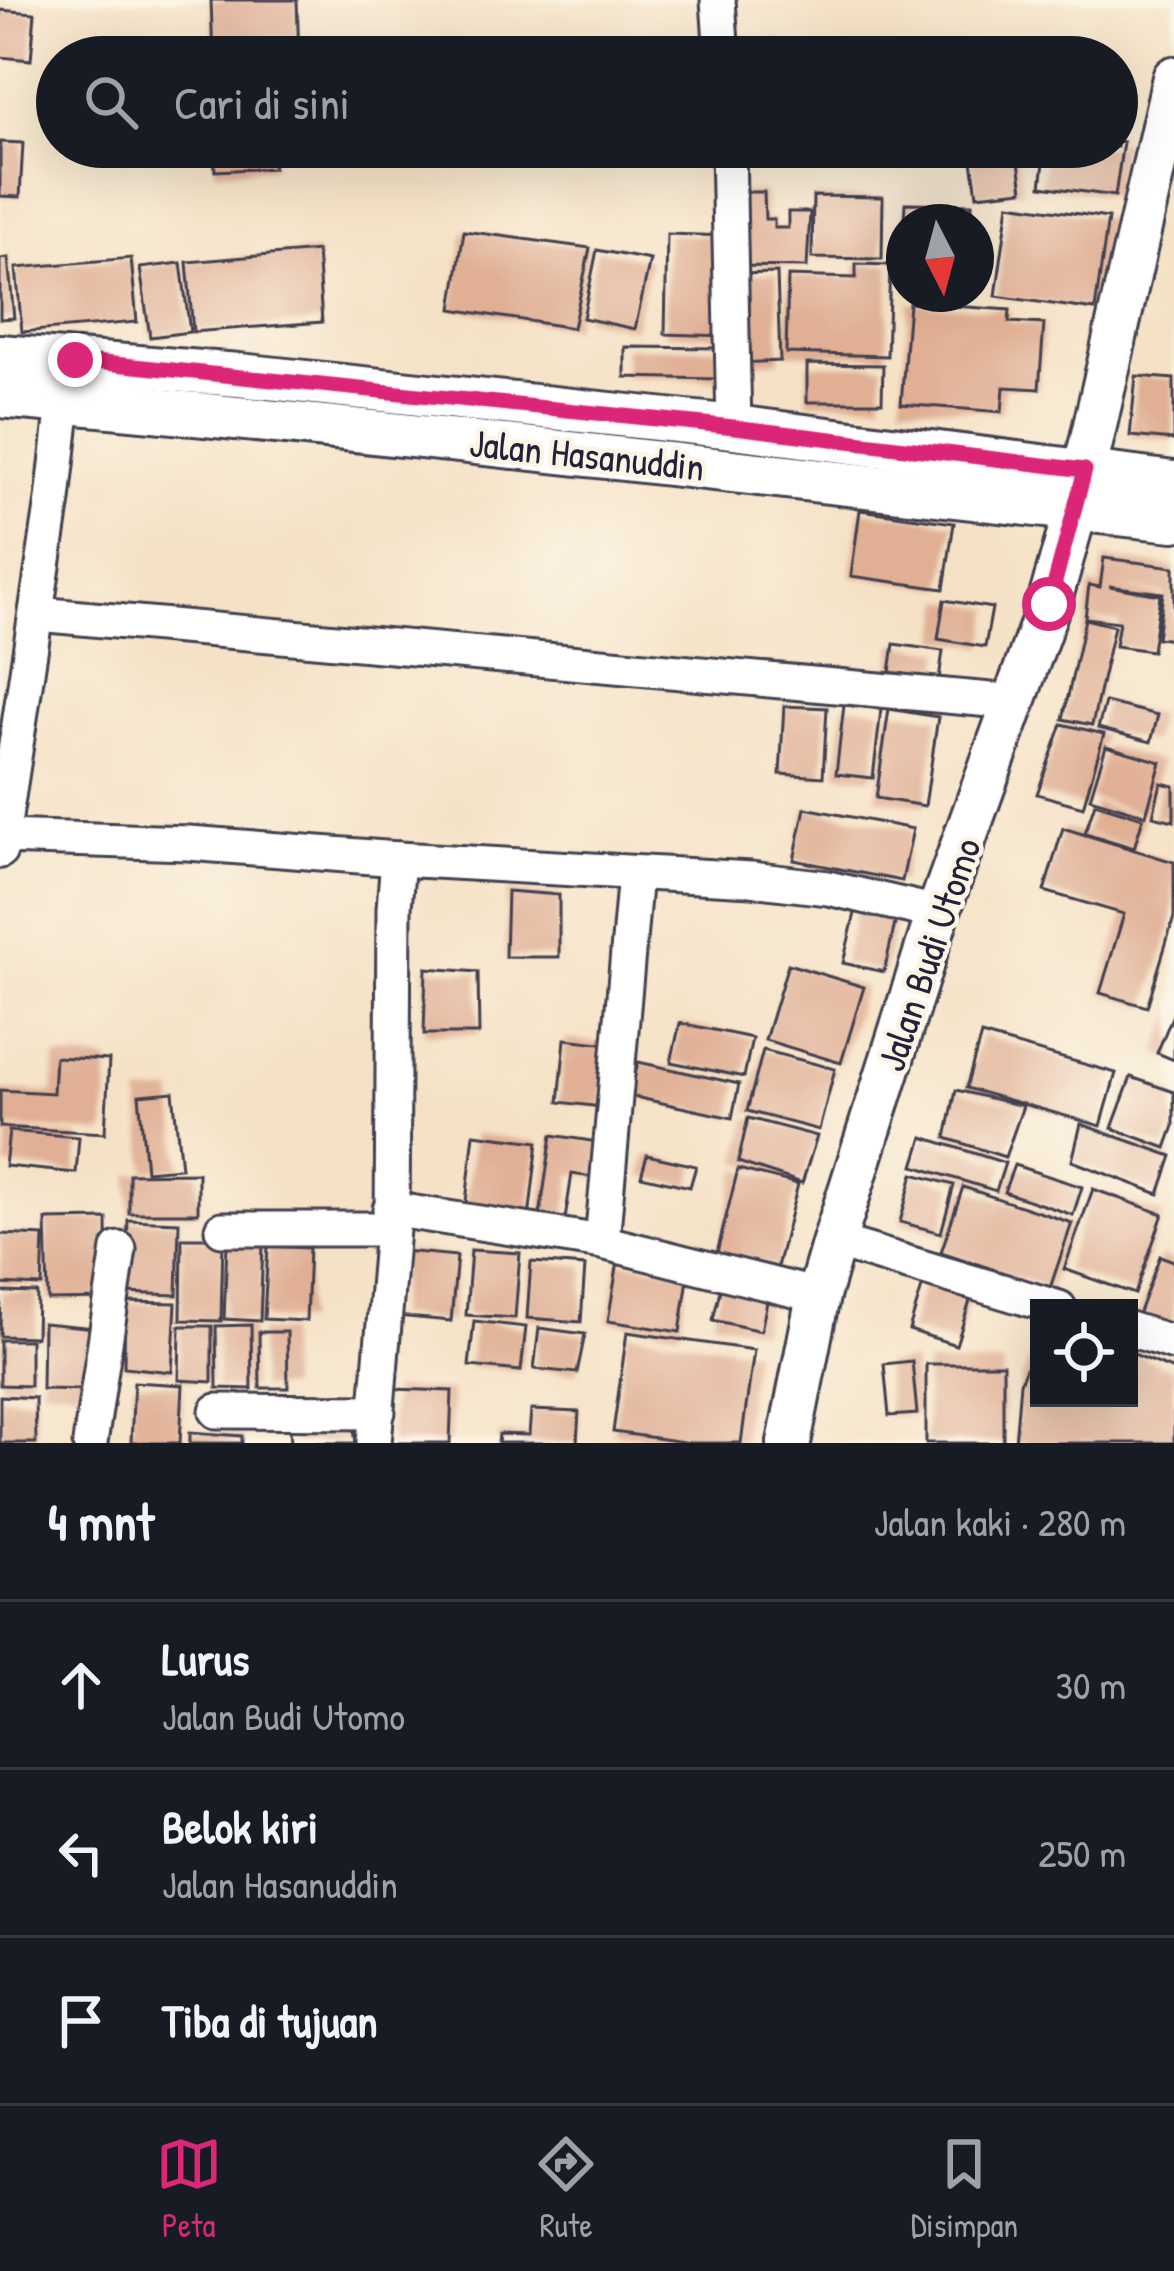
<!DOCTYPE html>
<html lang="id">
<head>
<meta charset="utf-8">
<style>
  :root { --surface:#171b24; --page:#242831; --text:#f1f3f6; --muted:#9ea1a6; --line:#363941; --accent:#db2777 }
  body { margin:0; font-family:"Patrick Hand",sans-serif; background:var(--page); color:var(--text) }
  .controls { position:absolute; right:36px; bottom:36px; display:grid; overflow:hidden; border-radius:0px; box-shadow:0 12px 48px #0002 }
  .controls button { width:108px; height:108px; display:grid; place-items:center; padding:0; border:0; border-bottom:3px solid var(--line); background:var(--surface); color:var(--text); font:60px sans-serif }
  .compass { position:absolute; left:886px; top:204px; width:108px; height:108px; border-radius:50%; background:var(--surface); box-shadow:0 12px 48px #0002; rotate:174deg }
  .stop { position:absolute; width:36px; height:36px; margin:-27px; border:9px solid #db2777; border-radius:50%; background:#fff }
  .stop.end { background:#db2777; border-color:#fff; box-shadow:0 3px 12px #0008 }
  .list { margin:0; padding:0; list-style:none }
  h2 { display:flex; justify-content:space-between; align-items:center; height:156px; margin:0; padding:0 48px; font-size:51px }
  h2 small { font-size:39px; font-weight:400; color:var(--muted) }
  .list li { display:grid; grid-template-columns:78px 1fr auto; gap:36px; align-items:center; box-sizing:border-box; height:168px; padding:0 48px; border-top:3px solid var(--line) }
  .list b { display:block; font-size:45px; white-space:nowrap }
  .list p { margin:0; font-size:39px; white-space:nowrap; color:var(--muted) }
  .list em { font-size:39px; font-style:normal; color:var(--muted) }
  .icon { flex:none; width:66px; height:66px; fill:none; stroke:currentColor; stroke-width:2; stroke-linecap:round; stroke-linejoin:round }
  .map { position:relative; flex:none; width:1174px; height:1443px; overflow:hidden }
  .search { position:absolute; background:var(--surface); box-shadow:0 12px 48px #0002; left:36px; right:36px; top:36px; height:132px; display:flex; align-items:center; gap:30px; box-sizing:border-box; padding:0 42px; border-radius:66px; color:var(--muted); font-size:45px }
  .sheet { height:660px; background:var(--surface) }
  nav { display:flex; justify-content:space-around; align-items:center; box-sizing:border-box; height:168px; border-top:3px solid var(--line); background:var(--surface); font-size:33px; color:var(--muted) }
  nav a { display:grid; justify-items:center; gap:6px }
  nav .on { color:var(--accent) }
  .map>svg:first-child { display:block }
  .building { fill:#e0af94 }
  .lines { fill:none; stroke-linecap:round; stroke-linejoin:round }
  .minor-casing { stroke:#423f50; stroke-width:39 }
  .tertiary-casing { stroke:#423f50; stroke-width:48 }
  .minor { stroke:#fff; stroke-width:33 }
  .tertiary { stroke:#fff; stroke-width:42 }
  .route { stroke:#db2777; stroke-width:15 }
  .labels { text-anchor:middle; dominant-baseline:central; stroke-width:9; stroke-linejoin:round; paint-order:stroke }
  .street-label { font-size:39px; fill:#22223b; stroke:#fcf5e5 }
</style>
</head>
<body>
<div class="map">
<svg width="1174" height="1443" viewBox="0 0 1174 1443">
  <rect width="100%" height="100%" fill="#fcf5e5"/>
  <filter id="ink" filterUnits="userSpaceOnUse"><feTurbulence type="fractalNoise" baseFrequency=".00833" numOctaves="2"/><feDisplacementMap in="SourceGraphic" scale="24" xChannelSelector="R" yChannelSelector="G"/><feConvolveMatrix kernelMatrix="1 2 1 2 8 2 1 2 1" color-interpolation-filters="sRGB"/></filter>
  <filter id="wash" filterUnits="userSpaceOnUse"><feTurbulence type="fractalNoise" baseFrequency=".004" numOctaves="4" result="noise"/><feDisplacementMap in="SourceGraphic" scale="48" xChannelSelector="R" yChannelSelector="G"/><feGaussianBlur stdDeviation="2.7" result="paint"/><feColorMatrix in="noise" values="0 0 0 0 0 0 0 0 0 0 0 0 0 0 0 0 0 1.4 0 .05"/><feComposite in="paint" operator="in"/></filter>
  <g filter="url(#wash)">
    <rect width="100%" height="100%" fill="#f5e2c6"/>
    <g id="blocks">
      <g class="building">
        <path d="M211,0H297L299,57H213Z"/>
        <path d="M0,10L35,13L31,60L0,57Z"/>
        <path d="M752,40H783L784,57H752Z"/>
        <path d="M1117,141L1123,142L1115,196L1041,186L1046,147H1117Z"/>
        <path d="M0,142L23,143L20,197L0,196Z"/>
        <path d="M214,147H273V168L215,171Z"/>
        <path d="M642,147H700L701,157L643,161Z"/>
        <path d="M1017,148L1023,190L977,195L971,154Z"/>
        <path d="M737,192H764L765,219H774V228H788V212H810L807,267L737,266Z"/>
        <path d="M813,196L883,197L882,259L812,258Z"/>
        <path d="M905,203L972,204V222H904Z"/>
        <path d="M1009,204L1108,218L1095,310L996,296Z"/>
        <path d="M464,231L590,248L573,328L452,309Z"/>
        <path d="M667,234L728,236L726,336L665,334Z"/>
        <path d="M597,250L650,260L635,329L583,318Z"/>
        <path d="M317,251L322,322L193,332L187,262Z"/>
        <path d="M8,258L14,318L0,319V259Z"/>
        <path d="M131,258L137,322L22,332L16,268Z"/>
        <path d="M181,263L190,332L150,337L140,268Z"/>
        <path d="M856,264L890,265L887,356L786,353L788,276L856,278Z"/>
        <path d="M777,273L780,361L738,363L735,274Z"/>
        <path d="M909,303L1010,310L1009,322L1044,324L1039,389L1004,387L1002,412L901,404Z"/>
        <path d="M625,347L718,348L717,379L625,377Z"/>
        <path d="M807,364L883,365L882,402H807Z"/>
        <path d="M1136,376L1174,379V440L1130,436Z"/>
        <path d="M860,510L954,523L944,589L851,576Z"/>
        <path d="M1104,558L1174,567V640L1157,638L1163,593L1109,586L1160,595L1152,651L1115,646L1119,622L1085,618L1089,585L1100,587Z"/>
        <path d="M944,600L992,608L985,647L938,639Z"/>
        <path d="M1085,619L1114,626L1092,725L1063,719Z"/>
        <path d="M894,644L943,651L939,679L890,672Z"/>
        <path d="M1105,702L1158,715L1151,742L1098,728Z"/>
        <path d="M844,705L881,709L873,778L836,774Z"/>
        <path d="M784,706L827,708L823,777L780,774Z"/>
        <path d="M889,709L938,717L925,806L876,798Z"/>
        <path d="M1062,724L1104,734L1083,807L1037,794Z"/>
        <path d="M1106,746L1161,762L1146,815L1090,798Z"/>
        <path d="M1161,783L1174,786V821L1153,816Z"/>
        <path d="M1095,803L1143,818L1134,848L1085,833Z"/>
        <path d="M805,808L913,829L902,881L794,860Z"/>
        <path d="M1063,828L1174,862V917L1147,1007L1100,993L1124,914L1044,891Z"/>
        <path d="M507,891L559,895V957H505Z"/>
        <path d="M856,909L896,919L884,972L843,963Z"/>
        <path d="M788,964L864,987L841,1063L765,1040Z"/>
        <path d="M426,968L478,972L479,1034H424Z"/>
        <path d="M1174,1012V1060L1157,1053Z"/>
        <path d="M680,1023L752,1038L744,1077L671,1062Z"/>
        <path d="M981,1035L1116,1073L1101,1126L966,1088Z"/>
        <path d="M565,1039L609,1044L602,1107L559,1102Z"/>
        <path d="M763,1050L835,1069L819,1130L747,1111Z"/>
        <path d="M55,1057L109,1060L105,1133L0,1127V1090L53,1093Z"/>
        <path d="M638,1062L739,1084L732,1118L630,1096Z"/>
        <path d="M1131,1077L1174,1092V1126L1166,1148L1112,1128Z"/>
        <path d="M956,1090L1023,1106L1005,1157L946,1138Z"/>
        <path d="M173,1092L181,1168L146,1171L139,1095Z"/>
        <path d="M748,1118L817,1136L802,1183L738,1162Z"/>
        <path d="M1081,1124L1172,1156L1159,1194L1072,1161Z"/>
        <path d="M9,1131L79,1137L76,1173L5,1166Z"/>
        <path d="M474,1134L538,1142L529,1218L465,1210Z"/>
        <path d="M552,1135L604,1143L599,1178L572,1174L564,1226L539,1222Z"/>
        <path d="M923,1137L1005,1163L996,1191L914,1166Z"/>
        <path d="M647,1155L696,1166L690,1187L641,1176Z"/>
        <path d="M1014,1165L1082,1187L1073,1215L1004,1192Z"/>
        <path d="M738,1169L798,1184L777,1267L717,1253Z"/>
        <path d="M198,1173V1213H129V1174Z"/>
        <path d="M913,1174L954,1185L941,1233L900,1222Z"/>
        <path d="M963,1187L1072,1223L1050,1288L941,1252Z"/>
        <path d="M1093,1189L1163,1214L1135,1294L1064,1269Z"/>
        <path d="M107,1219L108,1299L48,1300L46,1220Z"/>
        <path d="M128,1220L179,1222L177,1295L125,1293Z"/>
        <path d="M0,1234L44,1236L42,1286L0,1284Z"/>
        <path d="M182,1238H223L221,1321L181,1320Z"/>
        <path d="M227,1244L263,1245L260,1321L224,1319Z"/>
        <path d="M268,1246L309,1248L306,1321L264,1319Z"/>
        <path d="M471,1250L520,1253L515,1318L466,1315Z"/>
        <path d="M403,1251L457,1256L451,1321L396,1316Z"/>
        <path d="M1160,1256L1174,1261V1335L1136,1320Z"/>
        <path d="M618,1261L689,1272L680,1332L608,1321Z"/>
        <path d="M531,1262L585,1266L581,1322L527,1318Z"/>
        <path d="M923,1284L971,1298L956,1345L909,1330Z"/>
        <path d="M721,1286L768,1297L761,1331L713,1320Z"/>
        <path d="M1,1292L37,1293L36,1337L0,1336Z"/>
        <path d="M125,1302L176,1303L172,1372L124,1367Z"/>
        <path d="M474,1321L526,1327L521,1371L469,1366Z"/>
        <path d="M43,1323L96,1328V1390L42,1389Z"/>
        <path d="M251,1325L252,1389L217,1388L216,1326Z"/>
        <path d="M180,1326H212V1382L179,1380Z"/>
        <path d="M539,1328L585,1334L577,1373L534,1369Z"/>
        <path d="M259,1332H287L288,1388H260Z"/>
        <path d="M627,1332L754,1350L741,1443H691L613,1432Z"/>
        <path d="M1039,1335V1398H1129V1352L1174,1370V1443H1015L1020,1383Z"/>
        <path d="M0,1340H30V1386L0,1385Z"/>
        <path d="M912,1361L917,1414L889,1416L884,1364Z"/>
        <rect x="926" y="1364" width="77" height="79"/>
        <path d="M134,1382L183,1385L180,1443H131Z"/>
        <path d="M392,1389L452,1391L450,1443H390Z"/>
        <path d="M0,1396L35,1398L36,1443H0Z"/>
        <path d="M531,1410L579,1412L577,1443H498L499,1434L529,1435Z"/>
        <path d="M353,1421L356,1443H291L290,1429Z"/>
        <path d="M190,1432L242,1436V1443H190Z"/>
      </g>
    </g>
  </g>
  <g filter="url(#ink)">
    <use href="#blocks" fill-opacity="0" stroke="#423f50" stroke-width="3"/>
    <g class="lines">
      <defs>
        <g id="minor">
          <path d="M718,0L722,57"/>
          <path d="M728,147L734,427"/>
          <path d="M37,614L1013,702"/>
          <path d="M2,837L53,500L64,402"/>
          <path d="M0,851L2,837L188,843L398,859"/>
          <path d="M390,1209L602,1242L818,1296"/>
          <path d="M222,1229H392"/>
          <path d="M834,1241L1059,1308"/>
          <path d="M602,1242L635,874"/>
          <path d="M1129,1329L1174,1343"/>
          <path d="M217,1411L378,1412"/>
          <path d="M90,1443L119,1249"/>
          <path d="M374,1443L392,1229L394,908L398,859L751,879L828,888L938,913"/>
        </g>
        <g id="tertiary">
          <path d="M0,356L239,375L734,427L1174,483"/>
          <path d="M0,396C392,430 783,478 1174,520"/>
          <path d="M789,1443L818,1296L834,1241L938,913L1049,604L1076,509L1174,78"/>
        </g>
      </defs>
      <use href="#minor" class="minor-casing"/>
      <use href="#tertiary" class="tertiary-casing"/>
      <use href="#minor" class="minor"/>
      <use href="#tertiary" class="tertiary"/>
    </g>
  </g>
  <g class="lines" filter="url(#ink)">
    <path class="route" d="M75,360L734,427L1085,470L1049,604"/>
  </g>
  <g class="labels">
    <g class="street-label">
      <text transform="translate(587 454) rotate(6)">Jalan Hasanuddin</text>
      <text transform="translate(928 954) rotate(-71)">Jalan Budi Utomo</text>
    </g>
  </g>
</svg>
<div class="controls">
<button><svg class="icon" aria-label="locate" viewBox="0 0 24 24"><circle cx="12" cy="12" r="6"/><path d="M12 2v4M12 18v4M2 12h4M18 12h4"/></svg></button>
</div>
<svg class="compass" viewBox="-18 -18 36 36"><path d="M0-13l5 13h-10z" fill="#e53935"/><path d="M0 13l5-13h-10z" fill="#9ea1a6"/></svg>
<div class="stop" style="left:1049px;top:604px"></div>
<div class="stop end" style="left:75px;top:360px"></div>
<div class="search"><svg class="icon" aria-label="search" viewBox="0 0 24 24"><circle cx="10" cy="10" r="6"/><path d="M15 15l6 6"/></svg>Cari di sini</div>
</div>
<section class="sheet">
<h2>4 mnt<small>Jalan kaki · 280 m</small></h2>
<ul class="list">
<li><svg class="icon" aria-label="ahead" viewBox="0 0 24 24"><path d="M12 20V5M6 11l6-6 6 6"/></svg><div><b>Lurus</b><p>Jalan Budi Utomo</p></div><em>30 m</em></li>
<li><svg class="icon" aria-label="left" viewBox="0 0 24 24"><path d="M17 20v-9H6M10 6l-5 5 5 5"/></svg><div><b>Belok kiri</b><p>Jalan Hasanuddin</p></div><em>250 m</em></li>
<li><svg class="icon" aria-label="arrive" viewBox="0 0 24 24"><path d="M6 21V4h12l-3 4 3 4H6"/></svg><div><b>Tiba di tujuan</b></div></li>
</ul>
</section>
<nav>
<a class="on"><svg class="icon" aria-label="map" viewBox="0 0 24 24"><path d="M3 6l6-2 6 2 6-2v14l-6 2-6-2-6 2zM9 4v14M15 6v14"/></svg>Peta</a>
<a><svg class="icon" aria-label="directions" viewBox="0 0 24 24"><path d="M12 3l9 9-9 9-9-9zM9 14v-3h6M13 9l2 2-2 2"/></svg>Rute</a>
<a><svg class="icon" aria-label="saved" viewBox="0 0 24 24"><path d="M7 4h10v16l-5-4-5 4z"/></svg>Disimpan</a>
</nav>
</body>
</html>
